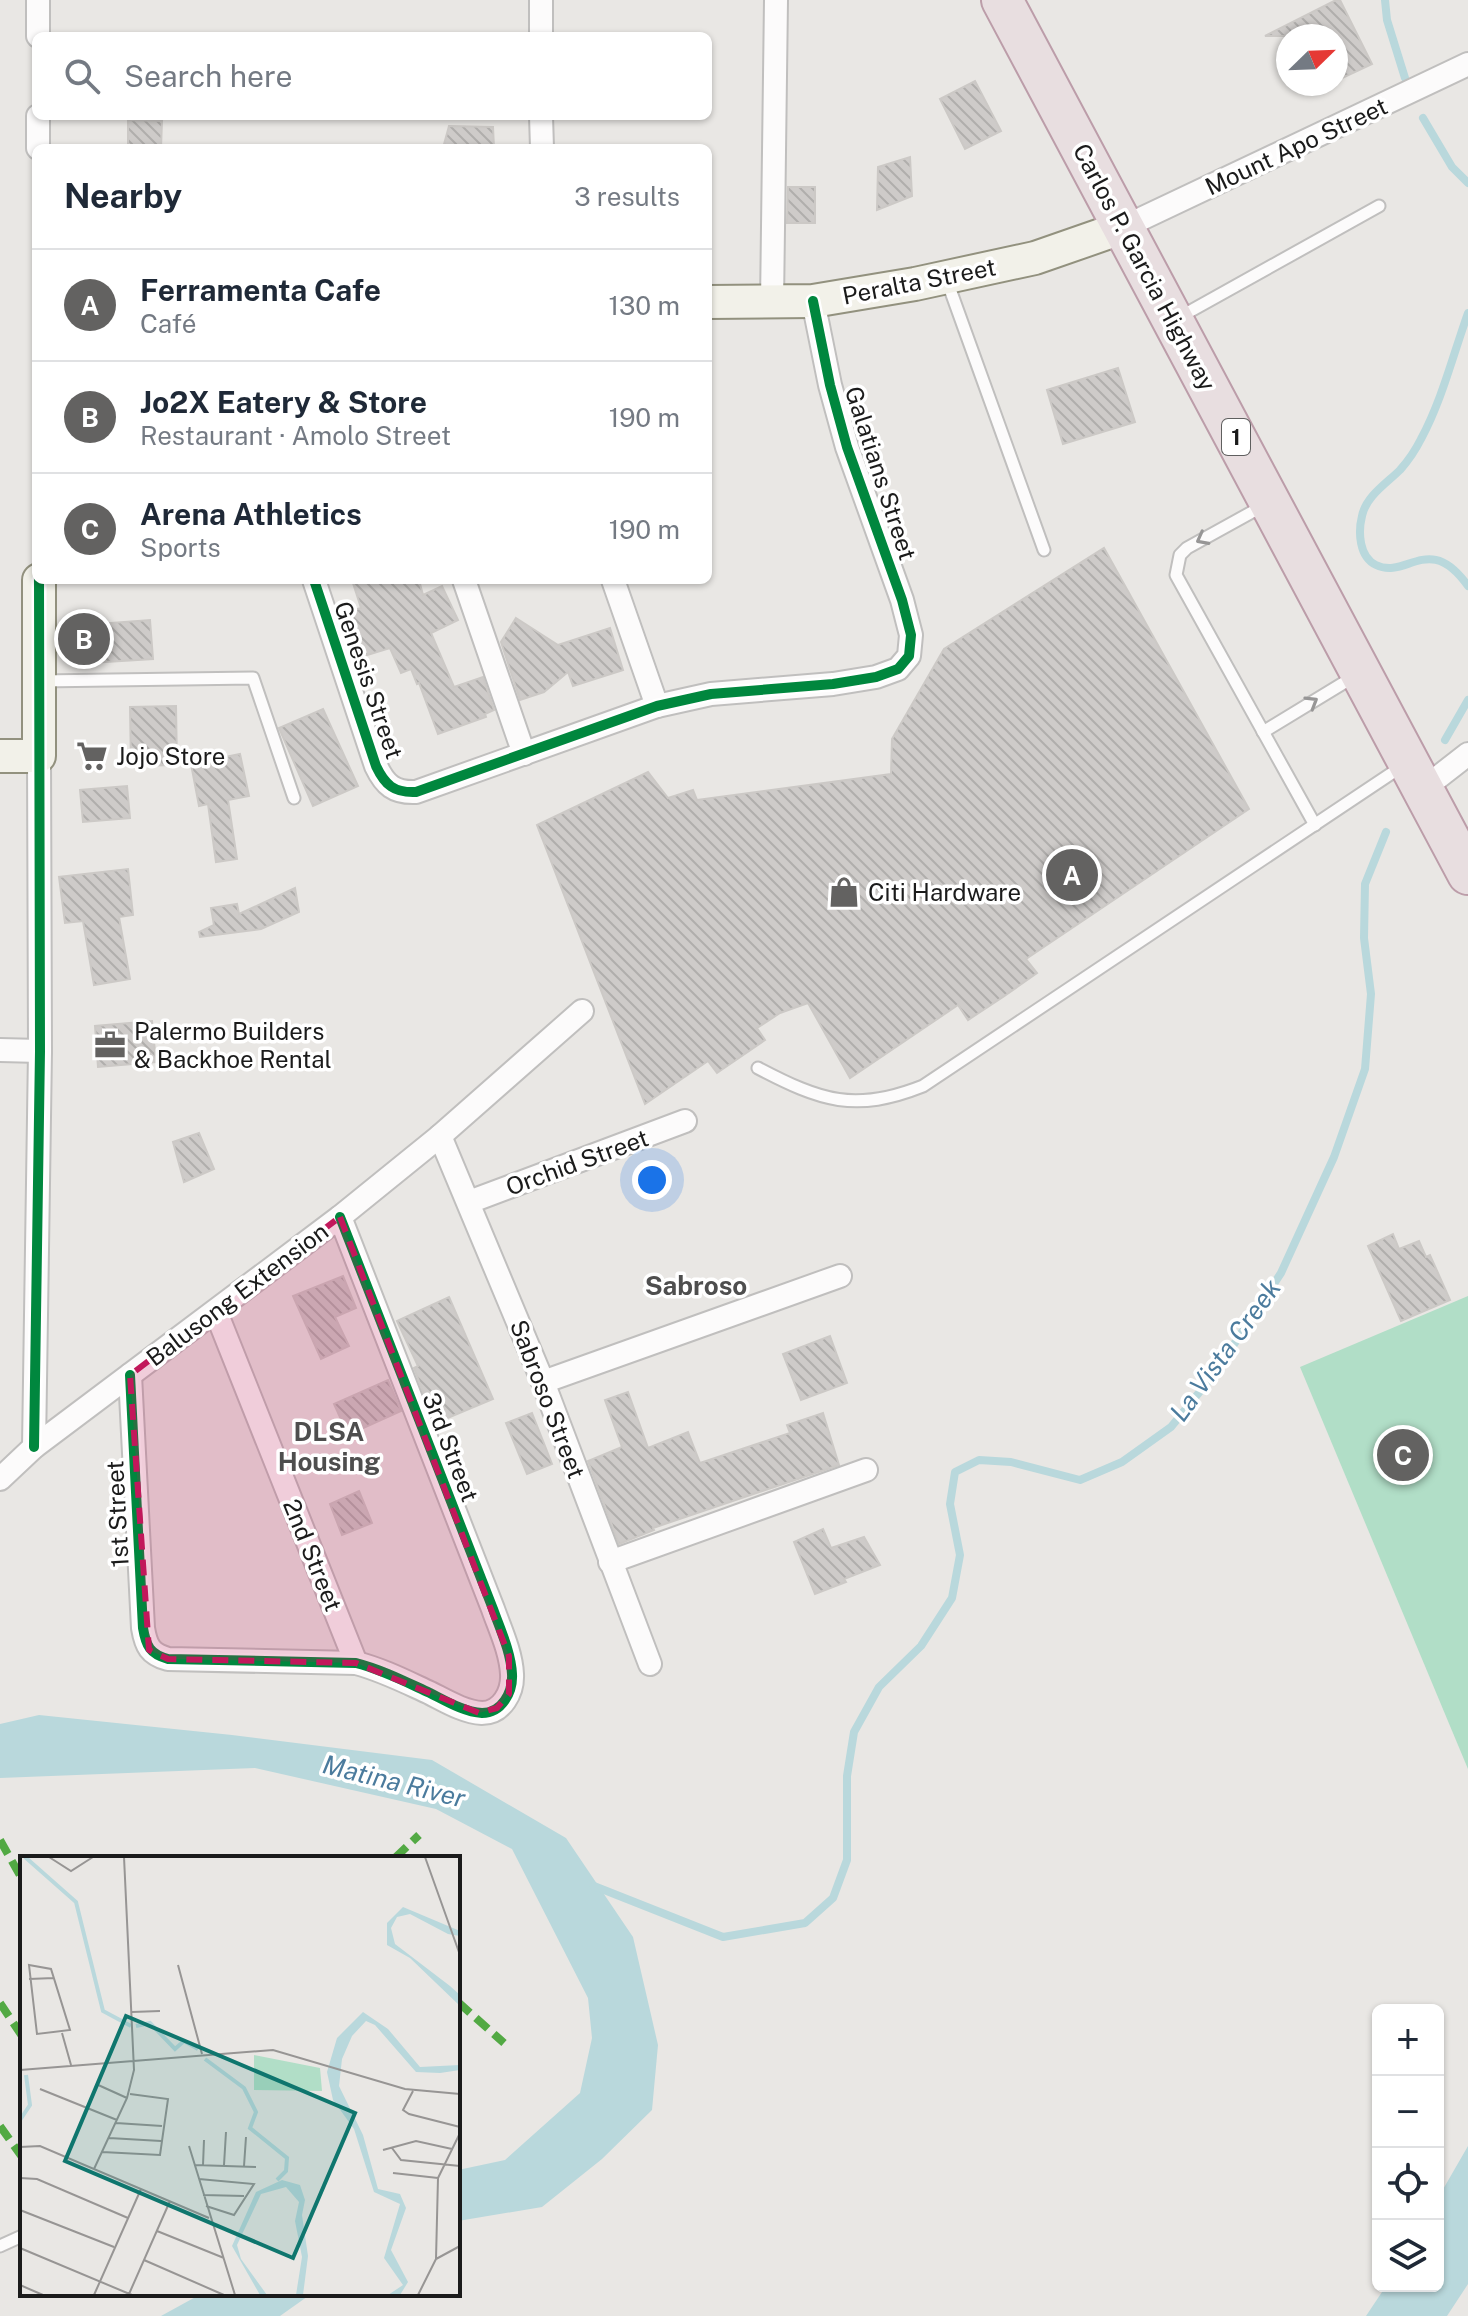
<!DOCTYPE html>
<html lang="en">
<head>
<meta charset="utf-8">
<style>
  :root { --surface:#fff; --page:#f2f2f3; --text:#1f2937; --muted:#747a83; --line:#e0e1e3; --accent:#636261 }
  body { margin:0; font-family:"Public Sans",sans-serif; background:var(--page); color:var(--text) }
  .controls { position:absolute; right:24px; bottom:24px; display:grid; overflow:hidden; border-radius:12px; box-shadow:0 2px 6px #0004 }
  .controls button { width:72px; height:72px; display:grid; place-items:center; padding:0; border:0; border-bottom:2px solid var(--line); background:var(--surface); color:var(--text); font:40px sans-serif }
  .compass { position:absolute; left:1276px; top:24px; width:72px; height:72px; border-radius:50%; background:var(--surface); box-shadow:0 2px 6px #0004; rotate:67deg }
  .you { position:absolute; left:652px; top:1180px; width:28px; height:28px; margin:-20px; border:6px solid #fff; border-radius:50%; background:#1a73e8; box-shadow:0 0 0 12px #1a73e833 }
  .badge { display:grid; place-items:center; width:52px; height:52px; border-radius:50%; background:var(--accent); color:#fff; font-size:26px; font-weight:700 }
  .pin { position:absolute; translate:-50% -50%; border:4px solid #fff; box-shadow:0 2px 8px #0006 }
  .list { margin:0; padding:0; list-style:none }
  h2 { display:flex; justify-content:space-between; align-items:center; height:104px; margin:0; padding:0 32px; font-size:34px }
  h2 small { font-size:26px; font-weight:400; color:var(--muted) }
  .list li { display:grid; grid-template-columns:52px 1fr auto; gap:24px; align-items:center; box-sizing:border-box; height:112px; padding:0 32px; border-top:2px solid var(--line) }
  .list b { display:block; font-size:30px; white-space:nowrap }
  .list p { margin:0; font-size:26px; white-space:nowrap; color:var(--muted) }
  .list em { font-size:26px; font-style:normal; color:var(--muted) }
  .icon { flex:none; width:44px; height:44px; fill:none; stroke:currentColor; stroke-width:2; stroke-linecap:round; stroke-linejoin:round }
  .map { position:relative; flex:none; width:1468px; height:2316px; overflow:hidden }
  .search { position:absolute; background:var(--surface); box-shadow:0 2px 6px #0004; left:32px; top:32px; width:680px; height:88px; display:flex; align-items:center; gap:20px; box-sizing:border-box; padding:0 28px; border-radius:12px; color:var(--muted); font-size:30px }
  .panel { position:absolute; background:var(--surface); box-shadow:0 2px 6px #0004; left:32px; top:144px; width:680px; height:440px; border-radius:12px }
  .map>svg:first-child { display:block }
  .pitch { fill:#b1dec7 }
  .water { fill:#b9d8dc }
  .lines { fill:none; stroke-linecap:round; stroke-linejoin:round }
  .stream { stroke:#b9d8dc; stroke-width:8 }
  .building { fill:url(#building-back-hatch); stroke:#ccc9c6; stroke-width:2 }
  .lane-casing { stroke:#c0bfbe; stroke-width:15 }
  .street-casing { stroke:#c0bfbe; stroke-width:26 }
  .secondary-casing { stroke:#92917e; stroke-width:36 }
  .highway-casing { stroke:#bc9da9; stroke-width:44 }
  .lane { stroke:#fcfbfb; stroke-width:11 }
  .street { stroke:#fcfbfb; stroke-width:22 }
  .secondary { stroke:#f2f1e9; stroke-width:32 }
  .highway { stroke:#e8dee0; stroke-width:40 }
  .quiet { stroke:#52a943; stroke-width:8; stroke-dasharray:16 8; stroke-linecap:butt }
  .cycleway-casing { stroke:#fff; stroke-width:15 }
  .cycleway { stroke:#00873e; stroke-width:10 }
  .oneway { stroke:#979696 }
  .marked { fill:#c2185b; fill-opacity:0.2; stroke:#c2185b; stroke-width:6; stroke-dasharray:16 10; stroke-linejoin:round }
  .labels { text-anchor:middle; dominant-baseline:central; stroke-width:7; stroke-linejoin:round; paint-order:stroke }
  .shield { fill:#fff; stroke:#5f5f5f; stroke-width:2 }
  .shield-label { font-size:22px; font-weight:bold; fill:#1b1b1b }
  .street-label { font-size:24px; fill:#1b1b1b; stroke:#fff }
  .poi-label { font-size:24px; fill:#1b1b1b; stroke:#fff; text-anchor:start }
  .neighbourhood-label { font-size:26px; font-weight:bold; fill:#4e4e4e; stroke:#fff }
  .water-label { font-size:26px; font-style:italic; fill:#4b7b9d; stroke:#fff }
  .inset-river { fill:none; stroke:#b9d8dc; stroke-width:4 }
  .inset-road { fill:none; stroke:#979594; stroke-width:2 }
  .view { fill:#0f766e; fill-opacity:0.15; stroke:#0f766e; stroke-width:4 }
  .inset-edge { fill:none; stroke:#1b1b1b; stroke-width:4 }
</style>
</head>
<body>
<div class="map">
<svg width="1468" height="2316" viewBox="0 0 1468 2316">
  <defs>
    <pattern id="building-back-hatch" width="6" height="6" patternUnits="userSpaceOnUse" patternTransform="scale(2)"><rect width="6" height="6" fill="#cecbc9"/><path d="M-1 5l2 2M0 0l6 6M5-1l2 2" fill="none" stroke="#b0aeac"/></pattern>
  </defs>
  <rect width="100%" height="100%" fill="#e9e7e4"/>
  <path class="pitch" d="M1468,1296V1769L1300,1367Z"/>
  <g class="water">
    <path d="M39,1715L232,1735L432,1760L566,1838L633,1937L658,2045L652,2110L602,2159L542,2207L458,2221V2170L505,2160L580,2093L592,2038L588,1998L512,1849L436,1809L255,1768L0,1778V1724Z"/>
    <path d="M1468,2146V2284L1447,2316H1366L1386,2286H1438V2198Z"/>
    <path d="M201,2294H311L280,2316H161Z"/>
  </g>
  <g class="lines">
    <g class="stream">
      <path d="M1385,0L1387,20L1405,78"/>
      <path d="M1423,118L1452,167L1468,183"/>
      <path d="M1468,313C1453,355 1442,400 1421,439C1416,449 1408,461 1400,470C1387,483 1366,496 1362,516C1358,532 1359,557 1376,565C1407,580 1429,531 1468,586"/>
      <path d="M1445,740L1468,700"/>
      <path d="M594,1886L723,1937L805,1923L833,1898L847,1860V1776L854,1732L879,1687L921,1646L952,1598L960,1555L950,1504L955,1472L979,1460L1011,1462L1080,1480L1122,1462L1171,1427L1215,1373L1281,1273L1334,1157L1365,1069L1371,994L1364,938L1365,884L1386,832"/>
    </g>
  </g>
  <g class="building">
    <path d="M1336,0H1340L1372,64L1336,81V36H1265Z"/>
    <path d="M975,81L1001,131L965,149L940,99Z"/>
    <path d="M128,120L162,121L161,148H128Z"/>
    <path d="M449,126L493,127L494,148H443Z"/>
    <path d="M910,157L912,196L877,210L878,167Z"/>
    <path d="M788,187H815V223H787Z"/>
    <path d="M1118,368L1135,422L1063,444L1047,390Z"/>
    <path d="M1104,548L1249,809L1026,959L1037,973L1003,997L968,1020L958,1005L850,1078L808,1003L780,1013L757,1028L765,1040L717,1073L708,1061L645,1104L537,825L648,772L668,798L693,790L697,800L891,774L892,739L944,649Z"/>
    <path d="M352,580H419L423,595L442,586L458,620L431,633L454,687L483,677L494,710L485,714L486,717L438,734L419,683L417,684L411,669L401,673L390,648L364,656L350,611L361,608Z"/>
    <path d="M516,618L558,645L610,628L623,670L573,686L568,672L544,692L520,700L501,642Z"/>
    <path d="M150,620L153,659L74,664L72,626Z"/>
    <path d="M176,706L177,765L131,766L130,707Z"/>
    <path d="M323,709L358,786L313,806L279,728Z"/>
    <path d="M240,754L249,796L228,800L237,859L216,862L208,804L199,806L191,764Z"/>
    <path d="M127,786L130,818L83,822L80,790Z"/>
    <path d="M128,869L133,915L119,917L130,979L94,985L83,921L65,923L59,877Z"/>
    <path d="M295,888L299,912L261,929L200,937L199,932L214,925L211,908L237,904L239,914Z"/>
    <path d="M152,1021L156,1062L98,1067L95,1026Z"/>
    <path d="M199,1133L214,1169L184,1182L173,1142Z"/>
    <path d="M1393,1234L1399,1249L1419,1241L1426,1257L1430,1255L1450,1300L1401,1321L1368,1246Z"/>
    <path d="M343,1276L356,1308L335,1317L349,1346L321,1359L293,1296Z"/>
    <path d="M449,1297L493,1399L443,1420L433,1397L426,1400L414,1368L418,1366L397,1321Z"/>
    <path d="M830,1336L847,1383L801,1400L783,1354Z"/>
    <path d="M388,1380L401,1411L348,1435L334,1404Z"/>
    <path d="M628,1392L648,1448L688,1432L700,1463L790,1433L787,1425L823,1413L839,1465L653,1528L654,1530L619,1544L588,1461L622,1447L605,1400Z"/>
    <path d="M532,1413L552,1464L527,1474L506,1423Z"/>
    <path d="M359,1491L372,1523L342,1535L330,1504Z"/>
    <path d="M823,1529L831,1548L864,1537L880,1565L844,1579L846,1582L815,1594L794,1542Z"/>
  </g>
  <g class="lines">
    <defs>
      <g id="lane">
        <path d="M946,278L1044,550"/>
        <path d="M1178,318L1379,206"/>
        <path d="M1263,506L1187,548L1180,555L1176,575L1315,825"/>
        <path d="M40,681L253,678L294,798"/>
        <path d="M1263,732L1355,676"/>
        <path d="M758,1068C821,1101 855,1113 923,1086L1401,767"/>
        <path d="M0,2246L22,2236"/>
      </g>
      <g id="street">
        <path d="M38,0V36"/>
        <path d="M541,0V36"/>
        <path d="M38,116V148"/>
        <path d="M541,116L542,148"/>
        <path d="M1124,227L1468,64"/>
        <path d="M772,303L776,0"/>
        <path d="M314,580L376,766C385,785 394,793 416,792L657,706L711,694L833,684L876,677L898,669L909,656L911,635L902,600L847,447L830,385L813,301"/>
        <path d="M464,580L524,754"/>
        <path d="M613,580L657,706"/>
        <path d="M1423,789L1468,754"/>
        <path d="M0,1050L40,1051"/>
        <path d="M440,1136L543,1382L650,1664"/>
        <path d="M469,1202L685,1121"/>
        <path d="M216,1312L356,1663"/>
        <path d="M130,1375L143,1628C146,1646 150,1654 168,1659L356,1663C383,1670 406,1682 430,1693C446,1701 464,1712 482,1713C502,1713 513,1692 512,1674C511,1652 500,1629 493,1609L340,1217"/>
        <path d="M543,1382L840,1276"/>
        <path d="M34,1447L40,1051L39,756"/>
        <path d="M0,1479L34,1447L340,1217L440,1136L582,1011"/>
        <path d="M610,1562L866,1470"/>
      </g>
      <g id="secondary">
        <path d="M708,302L813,301L915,284L1035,258L1124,227"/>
        <path d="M0,756H39V580"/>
      </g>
      <path id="highway" d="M1002,0L1468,874"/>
    </defs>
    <use href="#lane" class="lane-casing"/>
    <use href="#street" class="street-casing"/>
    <use href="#secondary" class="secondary-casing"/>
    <use href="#highway" class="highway-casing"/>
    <use href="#lane" class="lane"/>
    <use href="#street" class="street"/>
    <use href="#secondary" class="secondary"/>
    <use href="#highway" class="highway"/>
    <g class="quiet">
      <path d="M0,1840L22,1879"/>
      <path d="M395,1858L419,1835"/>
      <path d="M458,2002L504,2043"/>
      <path d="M0,2003L22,2036"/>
      <path d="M0,2126L22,2157"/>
    </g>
    <defs>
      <g id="cycleway">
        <path d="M314,580L376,766C385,785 394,793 416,792L657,706L711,694L833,684L876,677L898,669L909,656L911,635L902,600L847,447L830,385L813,301"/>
        <path d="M130,1375L143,1628C146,1646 150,1654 168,1659L356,1663C383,1670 406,1682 430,1693C446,1701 464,1712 482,1713C502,1713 513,1692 512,1674C511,1652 500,1629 493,1609L340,1217"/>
        <path d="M34,1447L40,1051L39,580"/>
      </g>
    </defs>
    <use href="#cycleway" class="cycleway-casing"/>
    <use href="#cycleway" class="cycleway"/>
  </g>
  <defs><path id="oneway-chevron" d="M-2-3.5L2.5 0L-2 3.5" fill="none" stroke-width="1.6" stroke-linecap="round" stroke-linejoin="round" transform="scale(2)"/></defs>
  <g class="oneway">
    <use href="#oneway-chevron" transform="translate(1202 539) rotate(152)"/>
    <use href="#oneway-chevron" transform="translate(1312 702) rotate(-31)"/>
  </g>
  <path class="marked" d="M340,1217L509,1656V1694L497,1708L479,1713L356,1663L168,1659L149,1650L130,1375Z"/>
  <defs>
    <symbol id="supermarket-bare" viewBox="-9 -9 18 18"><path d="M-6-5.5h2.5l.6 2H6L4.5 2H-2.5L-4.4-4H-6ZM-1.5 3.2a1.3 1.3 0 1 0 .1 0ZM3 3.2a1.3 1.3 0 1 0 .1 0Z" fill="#636261" stroke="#fff" stroke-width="2.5" paint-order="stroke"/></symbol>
    <symbol id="shop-bare" viewBox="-9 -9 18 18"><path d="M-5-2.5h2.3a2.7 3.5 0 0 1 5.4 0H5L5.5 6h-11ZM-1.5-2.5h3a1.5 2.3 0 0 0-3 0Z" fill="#636261" stroke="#fff" stroke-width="2.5" paint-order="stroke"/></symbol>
    <symbol id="office-bare" viewBox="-9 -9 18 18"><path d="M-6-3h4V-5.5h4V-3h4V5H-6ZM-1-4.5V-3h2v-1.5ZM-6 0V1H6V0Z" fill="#636261" stroke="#fff" stroke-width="2.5" paint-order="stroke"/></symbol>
  </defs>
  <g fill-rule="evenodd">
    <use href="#supermarket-bare" x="70" y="734" width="44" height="44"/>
    <use href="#shop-bare" x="822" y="870" width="44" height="44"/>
    <use href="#office-bare" x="88" y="1023" width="44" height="44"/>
  </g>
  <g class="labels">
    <rect class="shield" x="1222" y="419" width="28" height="36" rx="6"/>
    <g class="shield-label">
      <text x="1236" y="437">1</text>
    </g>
    <g class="street-label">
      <text transform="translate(1296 146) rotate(-25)">Mount Apo Street</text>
      <text transform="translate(1145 267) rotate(62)">Carlos P. Garcia Highway</text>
      <text transform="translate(919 281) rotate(-11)">Peralta Street</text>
      <text transform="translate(881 473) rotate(72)">Galatians Street</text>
      <text transform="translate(369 680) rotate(71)">Genesis Street</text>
      <text transform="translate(577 1162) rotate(-20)">Orchid Street</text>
      <text transform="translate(237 1294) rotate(-37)">Balusong Extension</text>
      <text transform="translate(548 1399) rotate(69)">Sabroso Street</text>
      <text transform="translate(451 1447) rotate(69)">3rd Street</text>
      <text transform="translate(117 1514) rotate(-93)">1st Street</text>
      <text transform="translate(313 1555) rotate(68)">2nd Street</text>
    </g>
    <g class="poi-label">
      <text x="116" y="756">Jojo Store</text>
      <text x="868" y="892">Citi Hardware</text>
      <text x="134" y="1031">Palermo Builders<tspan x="134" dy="28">&amp; Backhoe Rental</tspan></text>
    </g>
    <g class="neighbourhood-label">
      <text x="696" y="1285">Sabroso</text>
      <text x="329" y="1431">DLSA<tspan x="329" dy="30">Housing</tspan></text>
    </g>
    <g class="water-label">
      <text transform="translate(1225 1350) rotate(-54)">La Vista Creek</text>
      <text transform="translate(394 1781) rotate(14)">Matina River</text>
    </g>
  </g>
  <g transform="translate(20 1856)">
    <rect width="440" height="440" fill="#e9e7e4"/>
    <path d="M234,199L300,212L302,235L234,234Z" fill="#b1dec7"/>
    <path d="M383,51L440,75V80L428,78L390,58L377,61L371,72L375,88L430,130L440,139V150L390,102L367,89V67ZM343,156L368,173L400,211L440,209V214L420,217L396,216L355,169L346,165L332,180L322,203L319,230L343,279L358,333L380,338L386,352L371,394L388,426L380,439H368L383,429L364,402L380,348L354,336L334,273L313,244L307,216L317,182ZM262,324L280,329L285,344L282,359L288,400L283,439H276L282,401L275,365L279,346L266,331L241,338L217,389L221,403L247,439H240L212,390L236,336Z" fill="#b9d8dc"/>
    <path class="inset-river" d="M5,1L56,46L83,155L111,170M116,170L130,167L155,193L164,185L178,193M185,203L224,232L236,256L230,272L267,302L266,315L257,324M0,264L10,249L6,219"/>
    <path class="inset-road" d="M29,1L51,15L73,1M405,1L440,99M9,109L31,113L50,174L17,178ZM158,109L182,198M9,123L34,122M112,156L140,155M42,177L51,209M0,214L253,194L385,233L440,238M76,228L107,242M20,233L97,264M393,235L383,254L389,258L440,271M96,267L142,270M89,282L141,285M169,290L215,439M0,291L20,290L189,362M372,292L381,304L440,310M363,294L396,285L432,293M82,296L140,299L148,243L110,238M175,309L236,311M183,309L184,284M204,309L206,276M224,310L226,281M74,313L107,242L114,214L104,1M373,317L418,322M0,322L17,323L108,362M179,323L234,328L214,359L186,350M183,339L224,340M0,354L94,391M137,375L204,402M0,392L112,439M416,403L440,390M124,404L204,439M0,429L23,439M109,438L150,345M74,439L121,333M398,439L416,403L418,322L440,277"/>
    <path class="view" d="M106,160L335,257L273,402L45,305Z"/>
    <rect width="440" height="440" class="inset-edge"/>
  </g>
</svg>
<div class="controls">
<button>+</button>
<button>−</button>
<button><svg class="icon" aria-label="locate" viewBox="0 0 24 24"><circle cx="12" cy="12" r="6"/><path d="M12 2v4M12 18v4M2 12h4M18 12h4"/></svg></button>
<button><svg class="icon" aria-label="layers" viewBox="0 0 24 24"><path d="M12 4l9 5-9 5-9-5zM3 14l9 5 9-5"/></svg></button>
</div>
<svg class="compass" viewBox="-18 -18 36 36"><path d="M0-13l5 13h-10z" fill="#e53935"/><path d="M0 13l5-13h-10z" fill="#747a83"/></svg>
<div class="you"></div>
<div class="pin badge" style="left:1072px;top:875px">A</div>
<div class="pin badge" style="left:84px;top:639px">B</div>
<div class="pin badge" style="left:1403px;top:1455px">C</div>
<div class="search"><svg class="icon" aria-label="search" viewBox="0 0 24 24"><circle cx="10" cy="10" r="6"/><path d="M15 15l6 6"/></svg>Search here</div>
<section class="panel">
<h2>Nearby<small>3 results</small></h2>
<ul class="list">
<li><span class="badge">A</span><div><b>Ferramenta Cafe</b><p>Café</p></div><em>130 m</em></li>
<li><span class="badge">B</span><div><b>Jo2X Eatery &amp; Store</b><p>Restaurant · Amolo Street</p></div><em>190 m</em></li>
<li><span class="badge">C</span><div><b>Arena Athletics</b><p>Sports</p></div><em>190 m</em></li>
</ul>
</section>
</div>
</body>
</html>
